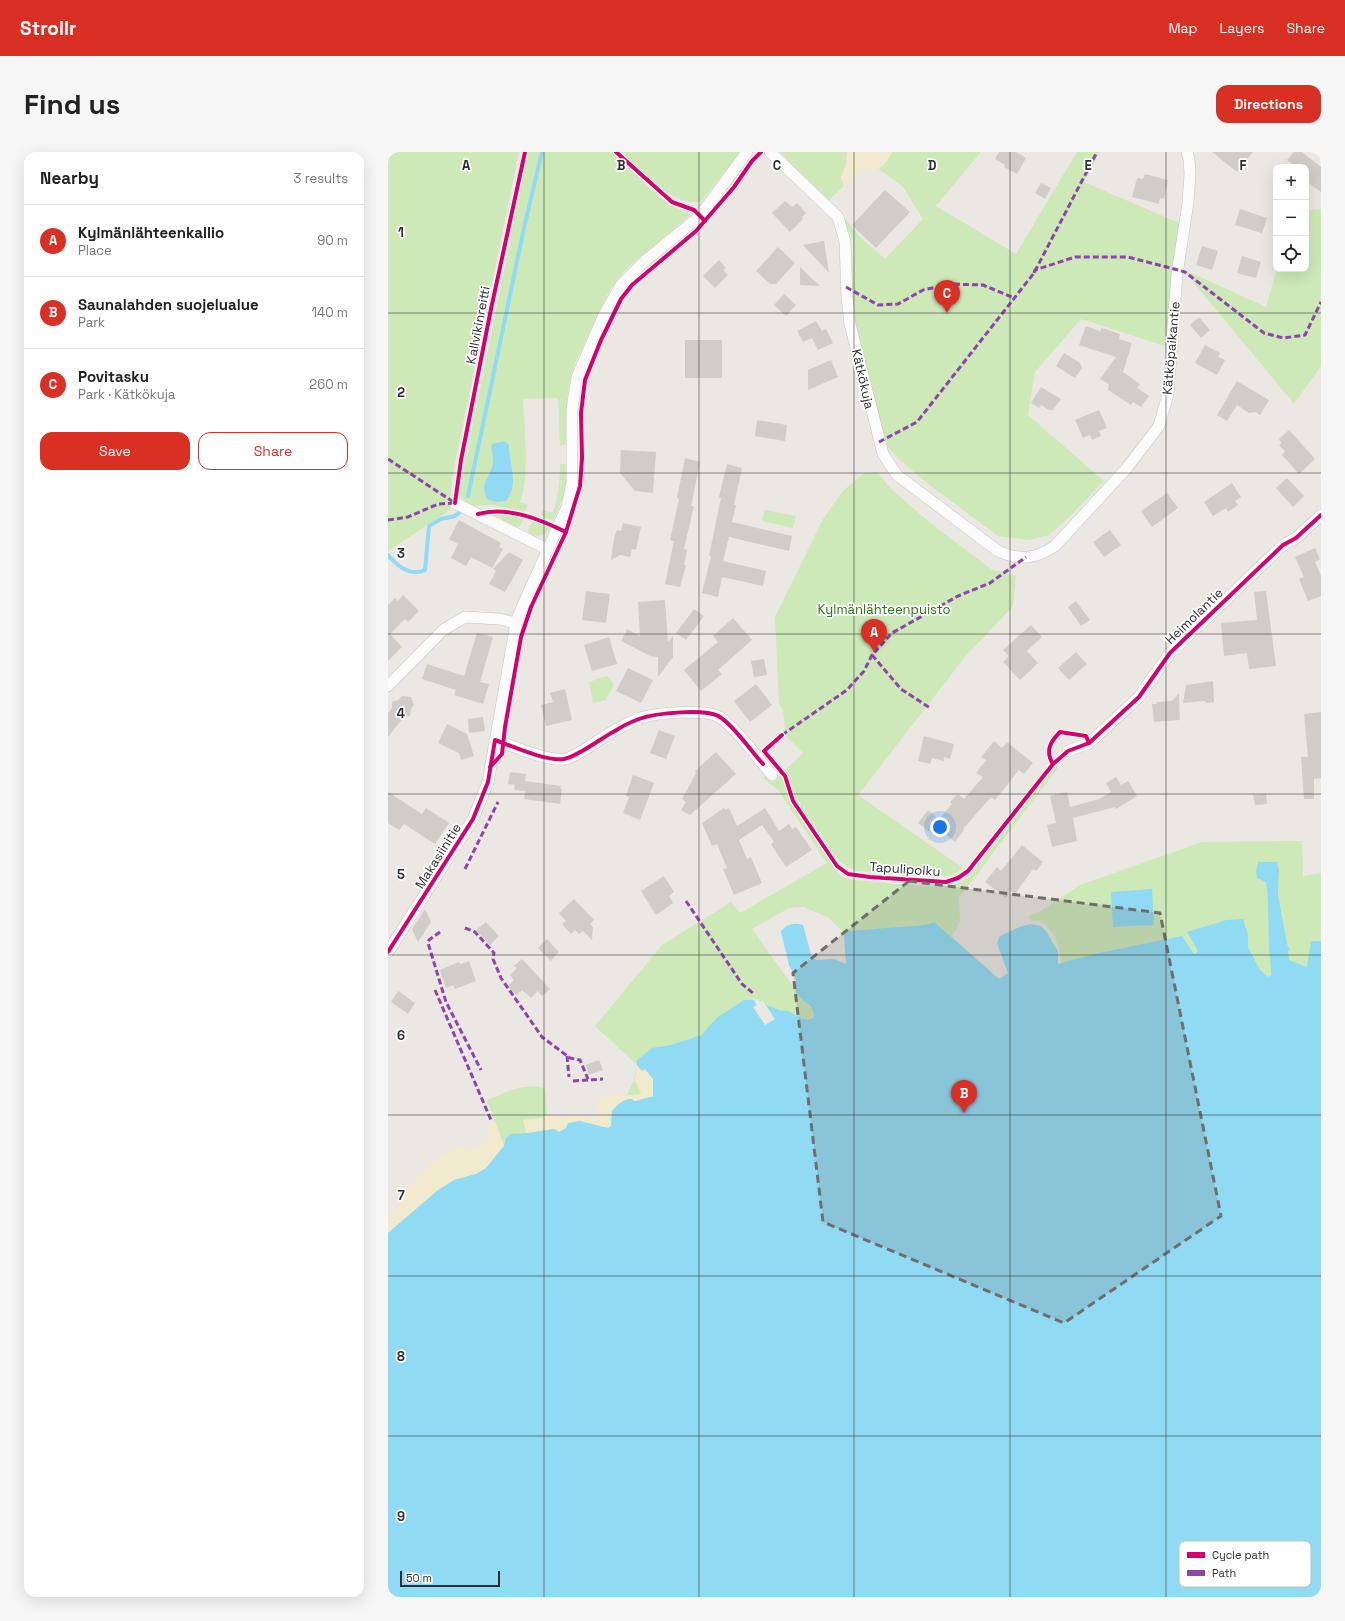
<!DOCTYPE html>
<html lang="en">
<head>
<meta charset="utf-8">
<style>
  :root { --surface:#fff; --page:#f6f6f6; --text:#222; --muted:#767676; --line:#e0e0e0; --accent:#d93025 }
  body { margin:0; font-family:"Space Grotesk",sans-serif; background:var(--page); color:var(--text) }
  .controls { position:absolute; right:12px; top:12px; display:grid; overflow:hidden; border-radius:8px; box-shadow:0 4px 16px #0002 }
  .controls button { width:36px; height:36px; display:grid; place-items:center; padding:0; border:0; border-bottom:1px solid var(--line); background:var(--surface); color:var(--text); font:20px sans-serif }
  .scale { position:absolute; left:12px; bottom:10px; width:100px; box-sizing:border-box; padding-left:4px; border:2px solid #2d2d2d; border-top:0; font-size:11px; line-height:14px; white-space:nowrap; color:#2d2d2d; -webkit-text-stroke:3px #fff; paint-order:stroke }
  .you { position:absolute; left:552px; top:675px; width:14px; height:14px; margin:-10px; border:3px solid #fff; border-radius:50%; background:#1a73e8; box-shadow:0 0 0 6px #1a73e833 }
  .badge { display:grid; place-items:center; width:26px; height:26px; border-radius:50%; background:var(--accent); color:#fff; font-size:13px; font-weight:700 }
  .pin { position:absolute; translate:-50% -33px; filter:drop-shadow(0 1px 2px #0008) }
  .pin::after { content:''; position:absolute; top:21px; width:14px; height:12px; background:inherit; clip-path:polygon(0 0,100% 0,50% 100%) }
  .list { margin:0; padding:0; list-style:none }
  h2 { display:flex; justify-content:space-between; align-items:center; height:52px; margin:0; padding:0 16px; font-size:17px }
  h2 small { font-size:13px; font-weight:400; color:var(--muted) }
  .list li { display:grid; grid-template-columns:26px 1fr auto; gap:12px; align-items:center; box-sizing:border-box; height:72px; padding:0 16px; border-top:1px solid var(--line) }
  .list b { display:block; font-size:15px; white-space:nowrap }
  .list p { margin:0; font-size:13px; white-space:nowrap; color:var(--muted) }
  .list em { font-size:13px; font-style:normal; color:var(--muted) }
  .actions { display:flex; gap:8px; padding:12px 16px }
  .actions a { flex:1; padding:9px 0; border:1px solid var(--accent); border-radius:12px; text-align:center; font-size:14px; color:var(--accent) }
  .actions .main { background:var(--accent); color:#fff }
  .icon { flex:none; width:22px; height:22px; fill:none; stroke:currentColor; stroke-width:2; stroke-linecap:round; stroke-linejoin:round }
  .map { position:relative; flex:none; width:933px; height:1445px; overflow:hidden; border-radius:12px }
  header { display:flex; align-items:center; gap:24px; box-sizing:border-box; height:56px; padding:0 20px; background:var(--accent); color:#fff }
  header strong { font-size:19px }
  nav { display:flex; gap:22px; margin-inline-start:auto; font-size:14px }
  .intro { display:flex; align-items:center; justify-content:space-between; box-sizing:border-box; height:96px; padding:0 24px }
  h1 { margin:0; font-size:28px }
  .button { padding:10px 18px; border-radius:12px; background:var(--accent); color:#fff; font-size:14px; font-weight:700 }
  main { display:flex; gap:24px; padding:0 24px }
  aside { flex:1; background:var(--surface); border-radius:12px; box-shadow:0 4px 16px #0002 }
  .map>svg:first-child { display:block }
  .green { fill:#cde9b8; fill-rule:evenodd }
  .sand { fill:#f2eacf }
  .water { fill:#90dbf3 }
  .pier { fill:#ebe7e2 }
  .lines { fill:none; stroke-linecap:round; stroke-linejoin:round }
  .stream { stroke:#90dbf3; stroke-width:4 }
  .building { fill:#d0cdc9 }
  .minor-casing { stroke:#c4c3c4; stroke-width:12 }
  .minor { stroke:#fcfbfb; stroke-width:11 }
  .quiet { stroke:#8e44ad; stroke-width:3; stroke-dasharray:6 3; stroke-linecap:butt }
  .cycleway-casing { stroke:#fff; stroke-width:6 }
  .cycleway { stroke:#d6006c; stroke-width:4 }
  .marked { fill:#706e6c; fill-opacity:0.2; stroke:#706e6c; stroke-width:3; stroke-dasharray:8 5; stroke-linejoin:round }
  .grid { fill:none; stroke:#2d2d2d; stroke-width:1; stroke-opacity:0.55 }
  .labels { text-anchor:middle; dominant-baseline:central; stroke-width:3.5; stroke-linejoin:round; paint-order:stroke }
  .street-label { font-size:13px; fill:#2d2d2d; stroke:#fff }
  .park-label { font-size:13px; fill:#297314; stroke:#fff }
  .key { fill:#fff; stroke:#c0c0c0; stroke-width:1 }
  .key-label { font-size:11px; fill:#2d2d2d }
  .grid-label { font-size:13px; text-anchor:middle; font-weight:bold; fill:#2d2d2d; stroke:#fff; stroke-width:3.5; stroke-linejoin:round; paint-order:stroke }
</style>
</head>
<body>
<header>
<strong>Strollr</strong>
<nav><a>Map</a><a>Layers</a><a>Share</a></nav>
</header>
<div class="intro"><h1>Find us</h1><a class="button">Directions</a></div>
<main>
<aside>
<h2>Nearby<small>3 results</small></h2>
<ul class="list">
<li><span class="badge">A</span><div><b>Kylmänlähteenkallio</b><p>Place</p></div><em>90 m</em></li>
<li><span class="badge">B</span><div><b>Saunalahden suojelualue</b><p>Park</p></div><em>140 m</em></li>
<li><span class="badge">C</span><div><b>Povitasku</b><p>Park · Kätkökuja</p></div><em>260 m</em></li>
</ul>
<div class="actions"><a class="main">Save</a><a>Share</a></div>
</aside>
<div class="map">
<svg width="933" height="1445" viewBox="0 0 933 1445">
  <rect width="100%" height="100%" fill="#ebe7e2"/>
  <g class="green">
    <path d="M0,0H131L64,326L62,358L0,399Z"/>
    <path d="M140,0H223L281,53L303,62L237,118L222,137L188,209L182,227L179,248L180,286L178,292L172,294L170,246L135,247C136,274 142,327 132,350L140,353L137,359L103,353L86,354L78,350L73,345L72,335Z"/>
    <path d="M234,0H352L313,50C283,53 261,25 240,7Z"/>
    <path d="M392,0H459L458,13L453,26L456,34L441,48Z"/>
    <path d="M504,0H593L548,54L628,102L689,0H712L696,30L791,71L777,194L693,167L647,220L640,263L716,329L683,363L661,383L641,388L610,384L539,331L513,309L497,292L467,176L461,145L465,110V88L453,61L472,85L497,107L535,67L515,35L491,17Z"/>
    <path d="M933,57V214L906,252L797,120L808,123L878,155L889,117H918V58Z"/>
    <path d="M172,312H177C185,326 171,355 165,369L153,363L155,358L165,361C170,345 172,329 172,312Z"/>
    <path d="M489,320L504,338L546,374L603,417L628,424L625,454L576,506L470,643L575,716L565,723L550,725L468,719L458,714L449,707L408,647L397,618L415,601L398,584L395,559L391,551L387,465L435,367L455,339L476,321Z"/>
    <path d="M377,358L408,364L405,376L374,369Z"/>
    <path d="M103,360L121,361L137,365L132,374L128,375L103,361Z"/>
    <path d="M145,369L162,376C157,384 148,386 141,381L140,378Z"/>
    <path d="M219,524L226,532L218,548L205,551L201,530Z"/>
    <path d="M669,613L671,614L669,617L571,746L572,769L564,785L611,827L620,821L670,812L673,811C672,798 667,778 655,771C652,769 646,769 643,769L640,764L651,760L692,733L814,690L914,689L915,724L933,721V1042L0,1081L111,980L99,948C117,941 138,929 157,937L159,963L154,966L136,968V973L210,965L239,943L246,928L249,913L207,874L274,793L343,750L352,761L439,711L390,638L375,626L378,624L384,630L392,623L394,625L401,648L451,722L458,726L466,728L534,734H562L572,730L581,724ZM891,719L890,742L895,766L881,750L878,730ZM416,755L441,766L456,781L458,812L446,807L429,808L424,805L401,813C405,821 411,828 407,837L364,777L401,756Z"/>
  </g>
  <g class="sand">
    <path d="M459,0H504C498,13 489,22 475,17L456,34L453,26L458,13Z"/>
    <path d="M249,913L251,917H257L265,927V943L264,945C257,946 252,949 246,950L244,947L222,966L223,974L220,976L192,969L180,971L178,976L171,980L166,977L138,981L135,968L154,966L159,963H166L173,965L187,962L205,965L209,963L210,960L208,957L212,946L224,942L225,944L231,942L232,945C239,942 247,944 253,941L247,928Z"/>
    <path d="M107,969L116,994L98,1016L88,1022L66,1028L49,1039L0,1081V1065L14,1048L27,1027L49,1006L73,994L76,997C82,997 98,993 100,986C101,982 100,976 100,972Z"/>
  </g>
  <g class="water">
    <path d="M117,289L121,293C121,315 132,330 118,349L108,350L99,347C91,329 103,325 105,311C106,304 102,298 104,292Z"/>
    <path d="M870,710H889L891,719L890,742L899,792L902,798H900L901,808L919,815L923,789H933V1445H0V1081L49,1039L66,1028L88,1022L98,1016L116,994L118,986L122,982L141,981L166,977L171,980L178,976L180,971L192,969L220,976L223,974L224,959C229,953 235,947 244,947L246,949C252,949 257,945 264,945L265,944V927L257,917L254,919L249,913V908L264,896L283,893L314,883L322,873L330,865L356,848H366L391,858L400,859L415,867L420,868L425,866L426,862L423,854L416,849L408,841V827L401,813L393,780C397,772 407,770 415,773L424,806L429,808L446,807L458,812L456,781L461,779L538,773L546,770L611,827L620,821L609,791L612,784L634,774L644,772L653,774L658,779L670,799V812L706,802L794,784L806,802L810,799L799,780L838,768L855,767L860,783V795L872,818L880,825L883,823C883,812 881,801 881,791C880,770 881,750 878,730L869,726L868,719Z"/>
    <path d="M764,737L766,773L725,775L723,740Z"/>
  </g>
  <path class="pier" d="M364,846L370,847L372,850L375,849L387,867L377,873L365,855L369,853Z"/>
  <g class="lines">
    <g class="stream">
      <path d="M80,344L136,76L154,0"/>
      <path d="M0,403C9,414 23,425 37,418L41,374L53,367L67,364L72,360"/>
    </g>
  </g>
  <g class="building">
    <path d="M611,0H628L638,6L629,22L616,15L617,13L607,7Z"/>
    <path d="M824,0H865L849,20Z"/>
    <path d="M906,0H914L933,15V40L918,29V15H909L899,8Z"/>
    <path d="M757,22L780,28L776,47L772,46L771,52L744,45L749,26L755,27Z"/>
    <path d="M653,31L663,36L657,47L647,41Z"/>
    <path d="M497,38L522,60L488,96L464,73Z"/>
    <path d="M397,49L404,55L409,51L418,61L414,65L415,67L402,80L384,61Z"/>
    <path d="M852,57L879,66L874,81L847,73Z"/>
    <path d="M436,89L441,121L415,93Z"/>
    <path d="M814,94L830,99L824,118L808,113Z"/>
    <path d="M390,95L407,111L388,132H382L368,119Z"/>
    <path d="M854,104L873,110L868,126L849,121Z"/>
    <path d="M331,108L338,116L335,118L340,123L327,136L315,124Z"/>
    <path d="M412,115L432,134L412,133Z"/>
    <path d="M396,142L408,153L398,164L386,153Z"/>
    <path d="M811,165L822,178L813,186L802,173Z"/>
    <path d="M428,169L434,179L438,177L445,191L430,198L424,186L415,190L409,179Z"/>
    <path d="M698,174L712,179L714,176L732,182L731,187L744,191L735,220L752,232L749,236L761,244L753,255L745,250L743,253L720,238L721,232L712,227L728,205L691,193Z"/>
    <rect x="297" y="188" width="37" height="38"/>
    <path d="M817,193L832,201L830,205L837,208L829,223L807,211Z"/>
    <path d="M676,201L692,211L694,216L687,226L668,214Z"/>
    <path d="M443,208L450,225L420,238V218Z"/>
    <path d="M849,229L881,248L872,263L867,260L861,261L849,253L839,269L829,263Z"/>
    <path d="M653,235L673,247L665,258H661L653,253L651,256L643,251Z"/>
    <path d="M711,258L719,276L711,279L713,284L704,288L702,283L695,286L687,268Z"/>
    <path d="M369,268L399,273L397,289L367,284Z"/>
    <path d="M901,278L927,307L911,322L894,303L897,299L891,293L894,291L891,287Z"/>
    <path d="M233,298L268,300L265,341L247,339L232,321Z"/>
    <path d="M297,306L312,310L303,354H306L296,397L299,398L296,413H298L292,435L277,432L286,389L282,388L291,347L289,346Z"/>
    <path d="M339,312L354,316L346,353H348L344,370L404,384L401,399L341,385L335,409L378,419L375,434L334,425L330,445L314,441L323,404H321L333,346L331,345Z"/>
    <path d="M899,326L916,344L905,355L888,336Z"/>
    <path d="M844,331L853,345L847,349L850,353L840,360L838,356L825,364L816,350Z"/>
    <path d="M779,341L790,356L764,375L753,359Z"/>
    <path d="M71,368L113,391L111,395L115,397L104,416L83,405L78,414L63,406L70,392L61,387Z"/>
    <path d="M235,371L253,375L248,398L244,397L242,405L232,403L223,408L226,386L229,378L233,379Z"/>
    <path d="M722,378L733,393L716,405L705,390Z"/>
    <path d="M927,396L932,407L927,410L933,424V444L920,449L911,427L916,425L907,405Z"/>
    <path d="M121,400L135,408L117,440L101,432L108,419L105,417Z"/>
    <path d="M198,439L222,442L218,471L194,468Z"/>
    <path d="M878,439L888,514L861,517L859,501L836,504L833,471L869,468L866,440Z"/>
    <path d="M15,443L31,459L20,470L17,467L2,482L14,495L0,509V453L7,446L10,449Z"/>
    <path d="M277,448L280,490L285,484V505L270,525V505L262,504L233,489L239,477L252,484L250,450Z"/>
    <path d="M688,449L702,468L693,474L680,455Z"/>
    <path d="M306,457L316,464L298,488L288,481Z"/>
    <path d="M345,466L364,488L330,518L334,522L313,539L296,518L330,490L325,484Z"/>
    <path d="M643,473L654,485L639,499L650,511L632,528L615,510L621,504L615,498Z"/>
    <path d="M89,481L105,485L92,530L101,532L95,552L66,543L68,538L34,527L39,512L76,524Z"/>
    <path d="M221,485L229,512L204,519L196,493Z"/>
    <path d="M688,500L699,512L681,528L670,516Z"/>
    <path d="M376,507L379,523L366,525L363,509Z"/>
    <path d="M240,516L265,528L253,551L228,539Z"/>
    <path d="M825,529L826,550L819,551L816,549L795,551L798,533Z"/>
    <path d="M368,532L384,553L362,570L346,549Z"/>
    <path d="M177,537L184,568L158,574L153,553L165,550L162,541Z"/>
    <path d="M791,541L792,568L766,570L764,552H769L768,550L784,549Z"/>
    <path d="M14,544L23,545L26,553L23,557L22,564L15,566L0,585V561L4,556V550L10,548Z"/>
    <path d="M933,560V626L926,627V647H916L913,605H920L916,562Z"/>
    <path d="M95,565L97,579L81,581L80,567Z"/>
    <path d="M59,572L79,582L86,604L73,608L71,601L50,591Z"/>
    <path d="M271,578L287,584L278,607L262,601Z"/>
    <path d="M536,584L566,592L562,607L556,605V609L544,606L542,612L530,609Z"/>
    <path d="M606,589L614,596L619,590L645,611L636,622L631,618L607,648L603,645L575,677L576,678L567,690L552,678L547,684L530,671L540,658L551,667L564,652L562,650L570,642L576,647L595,625L588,621L598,608L593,605Z"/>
    <path d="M328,600L348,622L302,663L293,658L298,650L294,647L308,621L307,619Z"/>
    <path d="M122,620L138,622L137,629L173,634L172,636L174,637L172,652L136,647L137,639L126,638L127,633L120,632Z"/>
    <path d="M245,623L266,631L252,668L235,661L241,645L238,644Z"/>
    <path d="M728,625L733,633L740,629L749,644L728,657L727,655L685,666L689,689L664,695L659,673L668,671L662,644L679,640L682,655L711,647L723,640L718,631Z"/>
    <path d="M0,640L34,662L38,656L61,671L47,692L16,672L11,678L0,671Z"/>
    <path d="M878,642L879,652L867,653L865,643Z"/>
    <path d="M336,656L337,658L341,656L349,674L377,656L391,679L401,672L404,677L408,675L424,698L398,715L383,692L386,690L374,673L351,688L359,707L363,705L374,731L346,743L335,717L339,716L329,692L324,694L314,671Z"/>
    <path d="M634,693L655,710L648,719L645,717L627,742L623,739L618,746L597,730L609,715L613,719Z"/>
    <path d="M276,724L286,740L281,744L285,751L268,763L253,739Z"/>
    <path d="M186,747L206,768L202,772L205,775L204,788L195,779L191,782L187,778L183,782L174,772L178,769L171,761Z"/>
    <path d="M37,757L43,770L30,790L24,777Z"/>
    <path d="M98,770L111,784L102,793L88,778Z"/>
    <path d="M159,787L171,800L163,809L150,796Z"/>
    <path d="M134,807L162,837L154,844L150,839L143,846L134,838L128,843L120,834L126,828L122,823L129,816L126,814Z"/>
    <path d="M81,809L88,829L67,837L65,833L58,836L52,818L71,810L72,812Z"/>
    <path d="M10,839L27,851L20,862L3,850Z"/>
    <path d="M211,908L215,918L201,923L198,913Z"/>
  </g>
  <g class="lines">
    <defs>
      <g id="minor">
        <path d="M382,0L450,65L457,90L459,145L462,172L495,302L509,323L610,399C632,409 647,407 667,394L738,317L771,274L780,242L789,122L800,51L802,21L801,7L799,0"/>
        <path d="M67,351L159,397"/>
        <path d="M0,534L55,478L77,465L111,467L128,471"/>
        <path d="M107,588C123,593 160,610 177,607C193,603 212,586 227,578C235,574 244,569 252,566C268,561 319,556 333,566C352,581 368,604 384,623"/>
        <path d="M680,599L701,591L751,545L782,501L895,393L908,386L933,363"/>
        <path d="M0,800L85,667L100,630L128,471L134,455L179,355L184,330V257L189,225L216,163L233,133L258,108L312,64L359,0"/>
      </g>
    </defs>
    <use href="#minor" class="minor-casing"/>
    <use href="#minor" class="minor"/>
    <g class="quiet">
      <path d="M646,121L647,118L687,105H740L790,118L797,120L876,181L895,186L917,183L933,150"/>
      <path d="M458,135L490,153L510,152L535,138L562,132L595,133L626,146"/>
      <path d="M491,290L529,270L646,121L709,0"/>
      <path d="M0,307L67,351"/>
      <path d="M0,368L20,365L50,352L67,351"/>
      <path d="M484,503L513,537L542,556"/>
      <path d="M394,583L459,538L476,519L484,503L504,481L570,444L602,431L638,405"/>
      <path d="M77,717L110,650"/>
      <path d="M298,749L354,832L365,841"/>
      <path d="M77,776L87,780L106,801L105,807L113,826L154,885L182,906L192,908L200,927"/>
      <path d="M52,780L41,788L40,791L58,850L93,918"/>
      <path d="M47,838L103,968"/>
      <path d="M179,904L181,925"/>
      <path d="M185,929L215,927"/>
    </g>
    <defs>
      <g id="cycleway">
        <path d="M228,0L284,50L306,58L317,69"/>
        <path d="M67,351L73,308L103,157L137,0"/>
        <path d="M90,362C120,354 151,367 178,380"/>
        <path d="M394,583L376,599L397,624L405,649L449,714L460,722L482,725L558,730L570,726L580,719L665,612L680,599L701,591L751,545L782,501L895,393L908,386L933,363"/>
        <path d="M665,612C657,599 662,590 672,580L698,584L701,591"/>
        <path d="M102,615L114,602L117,575L133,485L143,455L178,380L192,334L194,306L193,261L197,228L213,188L233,147L244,133L308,79L346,35L364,9L373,0"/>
        <path d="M0,800L85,667L100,630L107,588C124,594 159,610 176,607C191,604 213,586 227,579C234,574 243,570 251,567C267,561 318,556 332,565C346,574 363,599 375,612"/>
      </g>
    </defs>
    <use href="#cycleway" class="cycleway-casing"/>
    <use href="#cycleway" class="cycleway"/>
  </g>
  <path class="marked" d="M521,729L772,761L833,1064L676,1171L435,1070L405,821Z"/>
  <path class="grid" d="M156,0V1445M311,0V1445M466,0V1445M622,0V1445M778,0V1445M0,161H933M0,321H933M0,482H933M0,642H933M0,803H933M0,963H933M0,1124H933M0,1284H933"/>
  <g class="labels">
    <g class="street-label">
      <text transform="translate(90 173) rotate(-79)">Kallvikinreitti</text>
      <text transform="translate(783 196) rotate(-85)">Kätköpaikantie</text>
      <text transform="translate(475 227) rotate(77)">Kätkökuja</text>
      <text transform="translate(806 464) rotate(-44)">Heimolantie</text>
      <text transform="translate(50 704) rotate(-58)">Makasiinitie</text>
      <text transform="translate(517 717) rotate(4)">Tapulipolku</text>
    </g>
    <g class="park-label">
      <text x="496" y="457">Kylmänlähteenpuisto</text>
    </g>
  </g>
  <rect x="791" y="1389" width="132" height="46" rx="6" class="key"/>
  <rect x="799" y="1400" width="18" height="6" fill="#d6006c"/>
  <rect x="799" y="1418" width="18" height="6" fill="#8e44ad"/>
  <g class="key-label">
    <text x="824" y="1407">Cycle path</text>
    <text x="824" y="1425">Path</text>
  </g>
  <g class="grid-label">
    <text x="78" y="18">A</text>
    <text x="233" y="18">B</text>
    <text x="389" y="18">C</text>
    <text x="544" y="18">D</text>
    <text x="700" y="18">E</text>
    <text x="855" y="18">F</text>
    <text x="13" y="85">1</text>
    <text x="13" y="245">2</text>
    <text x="13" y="406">3</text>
    <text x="13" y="566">4</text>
    <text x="13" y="727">5</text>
    <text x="13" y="888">6</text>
    <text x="13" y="1048">7</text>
    <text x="13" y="1209">8</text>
    <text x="13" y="1369">9</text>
  </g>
</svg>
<div class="controls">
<button>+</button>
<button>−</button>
<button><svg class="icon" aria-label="locate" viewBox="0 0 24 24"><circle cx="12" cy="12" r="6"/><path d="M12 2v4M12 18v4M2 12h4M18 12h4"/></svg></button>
</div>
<div class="scale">50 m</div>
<div class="you"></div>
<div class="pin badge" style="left:486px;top:500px">A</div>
<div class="pin badge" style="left:576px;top:961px">B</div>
<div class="pin badge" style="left:559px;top:161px">C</div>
</div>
</main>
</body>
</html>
